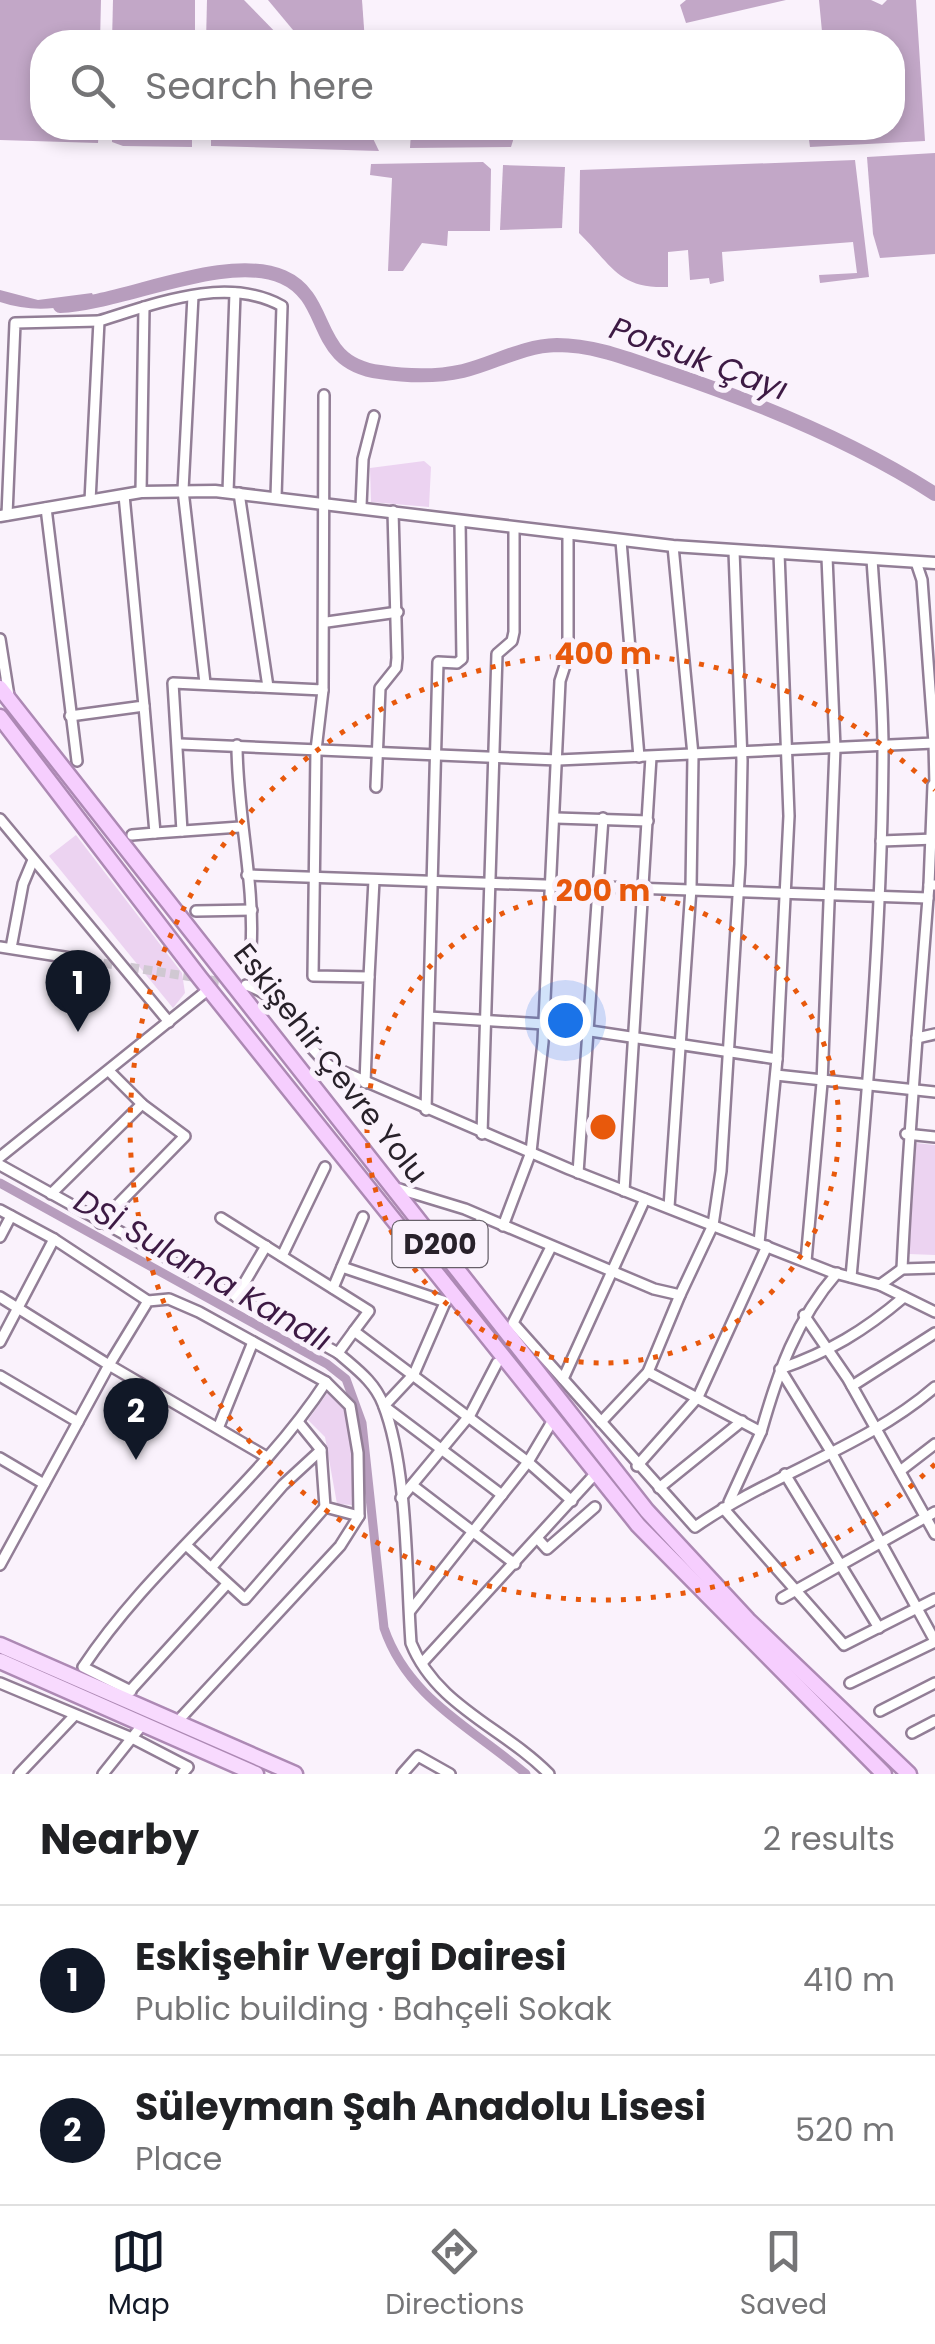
<!DOCTYPE html>
<html lang="en">
<head>
<meta charset="utf-8">
<style>
  :root { --surface:#fff; --page:#f6f6f6; --text:#202124; --muted:#757577; --line:#e0e0e0; --accent:#111827 }
  body { margin:0; font-family:Poppins,sans-serif; background:var(--page); color:var(--text) }
  .you { position:absolute; left:565px; top:1020px; width:35px; height:35px; margin:-25px; border:8px solid #fff; border-radius:50%; background:#1a73e8; box-shadow:0 0 0 15px #1a73e833 }
  .badge { display:grid; place-items:center; width:65px; height:65px; border-radius:50%; background:var(--accent); color:#fff; font-size:32px; font-weight:700 }
  .pin { position:absolute; translate:-50% -82px; filter:drop-shadow(0 2px 5px #0008) }
  .pin::after { content:''; position:absolute; top:52px; width:35px; height:30px; background:inherit; clip-path:polygon(0 0,100% 0,50% 100%) }
  .list { margin:0; padding:0; list-style:none }
  h2 { display:flex; justify-content:space-between; align-items:center; height:130px; margin:0; padding:0 40px; font-size:42px }
  h2 small { font-size:32px; font-weight:400; color:var(--muted) }
  .list li { display:grid; grid-template-columns:65px 1fr auto; gap:30px; align-items:center; box-sizing:border-box; height:150px; padding:0 40px; border-top:2px solid var(--line) }
  .list b { display:block; font-size:38px; white-space:nowrap }
  .list p { margin:0; font-size:32px; white-space:nowrap; color:var(--muted) }
  .list em { font-size:32px; font-style:normal; color:var(--muted) }
  .icon { flex:none; width:55px; height:55px; fill:none; stroke:currentColor; stroke-width:2; stroke-linecap:round; stroke-linejoin:round }
  .map { position:relative; flex:none; width:935px; height:1774px; overflow:hidden }
  .search { position:absolute; background:var(--surface); box-shadow:0 5px 15px #0003; left:30px; right:30px; top:30px; height:110px; display:flex; align-items:center; gap:25px; box-sizing:border-box; padding:0 35px; border-radius:40px; color:var(--muted); font-size:38px }
  .sheet { height:430px; background:var(--surface) }
  nav { display:flex; justify-content:space-around; align-items:center; box-sizing:border-box; height:140px; border-top:2px solid var(--line); background:var(--surface); font-size:28px; color:var(--muted) }
  nav a { display:grid; justify-items:center; gap:5px }
  nav .on { color:var(--accent) }
  .map>svg:first-child { display:block }
  .green { fill:#ecd3f1 }
  .forest { fill:#c2a7c7 }
  .water { fill:#b79dbd }
  .lines { fill:none; stroke-linecap:round; stroke-linejoin:round }
  .canal { stroke:#b79dbd; stroke-width:9 }
  .river { stroke:#b79dbd; stroke-width:14 }
  .minor-tunnel { stroke:#d0c8d2; stroke-width:9; stroke-dasharray:9 4.5; stroke-linecap:butt }
  .minor-casing { stroke:#927e96; stroke-width:14 }
  .tertiary-casing { stroke:#927e96; stroke-width:15 }
  .primary-casing { stroke:#ad89b4; stroke-width:19 }
  .trunk-casing { stroke:#ad89b4; stroke-width:19 }
  .minor { stroke:#fff; stroke-width:9 }
  .tertiary { stroke:#fff; stroke-width:10 }
  .primary { stroke:#f8dafe; stroke-width:14 }
  .trunk { stroke:#f6cefe; stroke-width:14 }
  .ring { fill:none; stroke:#e8590c; stroke-width:5; stroke-dasharray:5 10 }
  .labels { text-anchor:middle; dominant-baseline:central; stroke-width:10; stroke-linejoin:round; paint-order:stroke }
  .shield { fill:#faf2fc; stroke:#676069; stroke-width:2.5 }
  .shield-label { font-size:28px; font-weight:bold; fill:#28212a }
  .street-label { font-size:30px; fill:#28212a; stroke:#faf2fc }
  .water-label { font-size:32px; font-style:italic; fill:#3d1a44; stroke:#faf2fc }
  .centre { fill:#e8590c; stroke:#faf2fc; stroke-width:5 }
  .ring-label { font-size:30px; text-anchor:middle; font-weight:bold; fill:#e8590c; stroke:#faf2fc; stroke-width:10; stroke-linejoin:round; paint-order:stroke }
</style>
</head>
<body>
<div class="map">
<svg width="935" height="1774" viewBox="0 0 935 1774">
  <rect width="100%" height="100%" fill="#faf2fc"/>
  <g class="green">
    <path d="M424,461L431,467L429,507L371,502L370,468Z"/>
    <path d="M76,835L182,973L185,993L173,1008L49,856Z"/>
    <path d="M916,1143L935,1145V1255L909,1254Z"/>
    <path d="M328,1392C364,1411 352,1471 352,1505L337,1504L325,1437L308,1420Z"/>
  </g>
  <g class="forest">
    <path d="M0,0H101L100,42H42V128H99L98,143L0,140Z"/>
    <path d="M113,0H195V42H112Z"/>
    <path d="M207,0H244L285,42H206Z"/>
    <path d="M268,0H362L365,42H303Z"/>
    <path d="M686,0H786L686,23L680,5Z"/>
    <path d="M819,0H871L882,5L887,0H916L925,141L810,147L808,132L822,128H892V42H823Z"/>
    <path d="M112,128H192V147L123,146L112,142Z"/>
    <path d="M211,128H368L379,151L211,146Z"/>
    <path d="M411,133L515,134L511,147L410,148Z"/>
    <path d="M935,153V254L880,258L873,234L867,157Z"/>
    <path d="M855,160L869,277L820,283L819,275L857,273L853,242L722,252L724,281L710,284L709,278L690,280L688,250L668,252V287C618,289 612,265 579,233L580,170Z"/>
    <path d="M483,162L491,169L490,231H448L447,246L422,243L403,271H388L392,178L370,175L371,164Z"/>
    <path d="M503,165L565,167L562,228L500,230Z"/>
  </g>
  <path class="water" d="M0,290L38,300L92,293L95,300C63,309 32,313 0,302Z"/>
  <g class="lines">
    <path class="canal" d="M0,1183L327,1364L346,1379L362,1423L384,1628C408,1699 473,1728 526,1774"/>
    <path class="river" d="M60,306C121,304 226,252 283,277C333,299 310,363 380,372C406,376 436,377 463,371C496,363 521,346 557,345C595,345 631,360 667,372C759,403 853,441 935,494"/>
    <path class="minor-tunnel" d="M90,961L230,983"/>
    <defs>
      <g id="minor">
        <path d="M193,296L183,490L205,683"/>
        <path d="M141,492L144,307"/>
        <path d="M228,492L235,293"/>
        <path d="M239,493L268,687"/>
        <path d="M90,501L99,321C155,304 226,275 282,306L276,497"/>
        <path d="M361,506L363,459L374,416"/>
        <path d="M46,508L77,761"/>
        <path d="M7,515L15,323L99,321"/>
        <path d="M621,541L639,757"/>
        <path d="M327,622L398,612"/>
        <path d="M0,639L9,696"/>
        <path d="M323,690L316,750L313,976L369,977L365,1083"/>
        <path d="M70,716L144,706L124,495"/>
        <path d="M934,743L935,785"/>
        <path d="M180,744L558,760L934,743L922,580L916,562"/>
        <path d="M237,745C237,813 255,883 251,948"/>
        <path d="M933,785L929,885H935"/>
        <path d="M376,787L380,688L396,668L397,658L393,511"/>
        <path d="M556,818L648,821"/>
        <path d="M0,819L169,1022"/>
        <path d="M182,831L173,683L323,690L324,395"/>
        <path d="M155,833L240,827"/>
        <path d="M132,835L155,833L144,706"/>
        <path d="M881,841L935,839"/>
        <path d="M247,875L928,898"/>
        <path d="M196,911L252,910"/>
        <path d="M0,947L90,961"/>
        <path d="M11,948L23,884L33,860"/>
        <path d="M369,977L374,880"/>
        <path d="M246,985C292,1000 294,1038 330,1066L569,1169L831,1272L880,1285L935,1312"/>
        <path d="M429,1017L544,1024L777,1059L759,1243"/>
        <path d="M917,1038L935,1034"/>
        <path d="M777,1059L789,816L779,553"/>
        <path d="M776,1075L935,1092"/>
        <path d="M426,1110L438,662L457,663L462,659L460,521"/>
        <path d="M482,1134L497,654L512,641L514,632V529"/>
        <path d="M906,1134L935,1137"/>
        <path d="M0,1157L209,989"/>
        <path d="M0,1165L338,1353C356,1369 374,1381 383,1404C408,1467 406,1574 411,1643C436,1706 504,1728 549,1774"/>
        <path d="M578,1173L603,818"/>
        <path d="M396,1188L465,1209L654,1289L680,1295L713,1225L721,1171L740,864L742,761L734,551"/>
        <path d="M624,1191L651,757"/>
        <path d="M51,1194L142,1104"/>
        <path d="M669,1207L691,888L693,755L673,546"/>
        <path d="M0,1210L54,1239L148,1301"/>
        <path d="M221,1218L369,1311L354,1331L528,1462L410,1611"/>
        <path d="M100,1223L185,1136L142,1104L109,1071"/>
        <path d="M503,1226L531,1152L543,1042L560,681L568,656V535"/>
        <path d="M0,1237L11,1216"/>
        <path d="M551,1247L513,1323L695,1527C771,1474 866,1447 935,1387"/>
        <path d="M468,1254L482,1217"/>
        <path d="M282,1256L325,1167"/>
        <path d="M806,1261L822,1083L835,748L827,557"/>
        <path d="M342,1267L446,1302"/>
        <path d="M902,1269C908,1141 919,1014 929,885"/>
        <path d="M851,1277C867,1102 882,927 883,750C883,687 876,623 872,559"/>
        <path d="M880,1285L902,1269L935,1268"/>
        <path d="M333,1288L363,1217"/>
        <path d="M0,1297L109,1365L0,1565"/>
        <path d="M236,1297L266,1246"/>
        <path d="M904,1297C864,1331 829,1352 780,1369L830,1450L935,1641"/>
        <path d="M444,1305L414,1374L384,1406L502,1495"/>
        <path d="M804,1315L848,1379L935,1534"/>
        <path d="M0,1342L54,1239"/>
        <path d="M338,1353L354,1331"/>
        <path d="M648,1372L761,1432C778,1372 796,1320 837,1273"/>
        <path d="M0,1376L78,1422"/>
        <path d="M563,1379L645,1199"/>
        <path d="M852,1386L935,1333"/>
        <path d="M553,1420L528,1462L572,1501"/>
        <path d="M601,1422L648,1372L680,1295"/>
        <path d="M299,1423L321,1450L325,1507L359,1516"/>
        <path d="M219,1426L253,1342"/>
        <path d="M0,1458L44,1484"/>
        <path d="M637,1466L698,1397L767,1246"/>
        <path d="M900,1471L935,1444"/>
        <path d="M785,1474L879,1628"/>
        <path d="M412,1485L515,1564"/>
        <path d="M659,1488L742,1421"/>
        <path d="M401,1498L470,1415L497,1363"/>
        <path d="M729,1502L761,1432"/>
        <path d="M723,1508L844,1645L935,1599"/>
        <path d="M538,1539L547,1549L595,1507"/>
        <path d="M186,1545L245,1599L325,1507"/>
        <path d="M211,1568L283,1485L321,1450"/>
        <path d="M782,1598L935,1512"/>
        <path d="M422,1663L596,1473"/>
        <path d="M0,1683L134,1739L188,1767L182,1774"/>
        <path d="M850,1683L935,1642"/>
        <path d="M131,1691L83,1667C152,1563 258,1486 326,1382"/>
        <path d="M128,1693L227,1584"/>
        <path d="M880,1711L935,1683"/>
        <path d="M177,1722L340,1546L359,1516L358,1453L350,1406L326,1382L199,1312L169,1299L148,1301L109,1365L265,1456"/>
        <path d="M912,1733L935,1721"/>
        <path d="M19,1774L74,1716"/>
        <path d="M103,1774L143,1724"/>
        <path d="M402,1774L418,1756L450,1774"/>
      </g>
      <path id="tertiary" d="M0,516L141,492L215,491L673,546L935,563"/>
      <g id="primary">
        <path d="M0,1645L295,1774"/>
        <path d="M0,1661L256,1774"/>
      </g>
      <g id="trunk">
        <path d="M0,688L647,1511L748,1620L909,1774"/>
        <path d="M0,717L200,978L638,1525L884,1774"/>
      </g>
    </defs>
    <use href="#minor" class="minor-casing"/>
    <use href="#tertiary" class="tertiary-casing"/>
    <use href="#primary" class="primary-casing"/>
    <use href="#trunk" class="trunk-casing"/>
    <use href="#minor" class="minor"/>
    <use href="#tertiary" class="tertiary"/>
    <use href="#primary" class="primary"/>
    <use href="#trunk" class="trunk"/>
  </g>
  <g class="ring">
    <circle cx="603" cy="1127" r="236"/>
    <path d="M935 1464A473 473 0 1 1 935 790"/>
  </g>
  <g class="labels">
    <rect class="shield" x="392.5" y="1221" width="95" height="46" rx="8"/>
    <g class="shield-label">
      <text x="440" y="1244">D200</text>
    </g>
    <g class="street-label">
      <text transform="translate(331 1063) rotate(52)">Eskişehir Çevre Yolu</text>
    </g>
    <g class="water-label">
      <text transform="translate(699 358) rotate(20)">Porsuk Çayı</text>
      <text transform="translate(203 1270) rotate(30)">DSİ Sulama Kanalı</text>
    </g>
  </g>
  <circle cx="603" cy="1127" r="15" class="centre"/>
  <g class="ring-label">
    <text x="603" y="664">400 m</text>
    <text x="603" y="901">200 m</text>
  </g>
</svg>
<div class="you"></div>
<div class="pin badge" style="left:78px;top:1032px">1</div>
<div class="pin badge" style="left:136px;top:1460px">2</div>
<div class="search"><svg class="icon" aria-label="search" viewBox="0 0 24 24"><circle cx="10" cy="10" r="6"/><path d="M15 15l6 6"/></svg>Search here</div>
</div>
<section class="sheet">
<h2>Nearby<small>2 results</small></h2>
<ul class="list">
<li><span class="badge">1</span><div><b>Eskişehir Vergi Dairesi</b><p>Public building · Bahçeli Sokak</p></div><em>410 m</em></li>
<li><span class="badge">2</span><div><b>Süleyman Şah Anadolu Lisesi</b><p>Place</p></div><em>520 m</em></li>
</ul>
</section>
<nav>
<a class="on"><svg class="icon" aria-label="map" viewBox="0 0 24 24"><path d="M3 6l6-2 6 2 6-2v14l-6 2-6-2-6 2zM9 4v14M15 6v14"/></svg>Map</a>
<a><svg class="icon" aria-label="directions" viewBox="0 0 24 24"><path d="M12 3l9 9-9 9-9-9zM9 14v-3h6M13 9l2 2-2 2"/></svg>Directions</a>
<a><svg class="icon" aria-label="saved" viewBox="0 0 24 24"><path d="M7 4h10v16l-5-4-5 4z"/></svg>Saved</a>
</nav>
</body>
</html>
